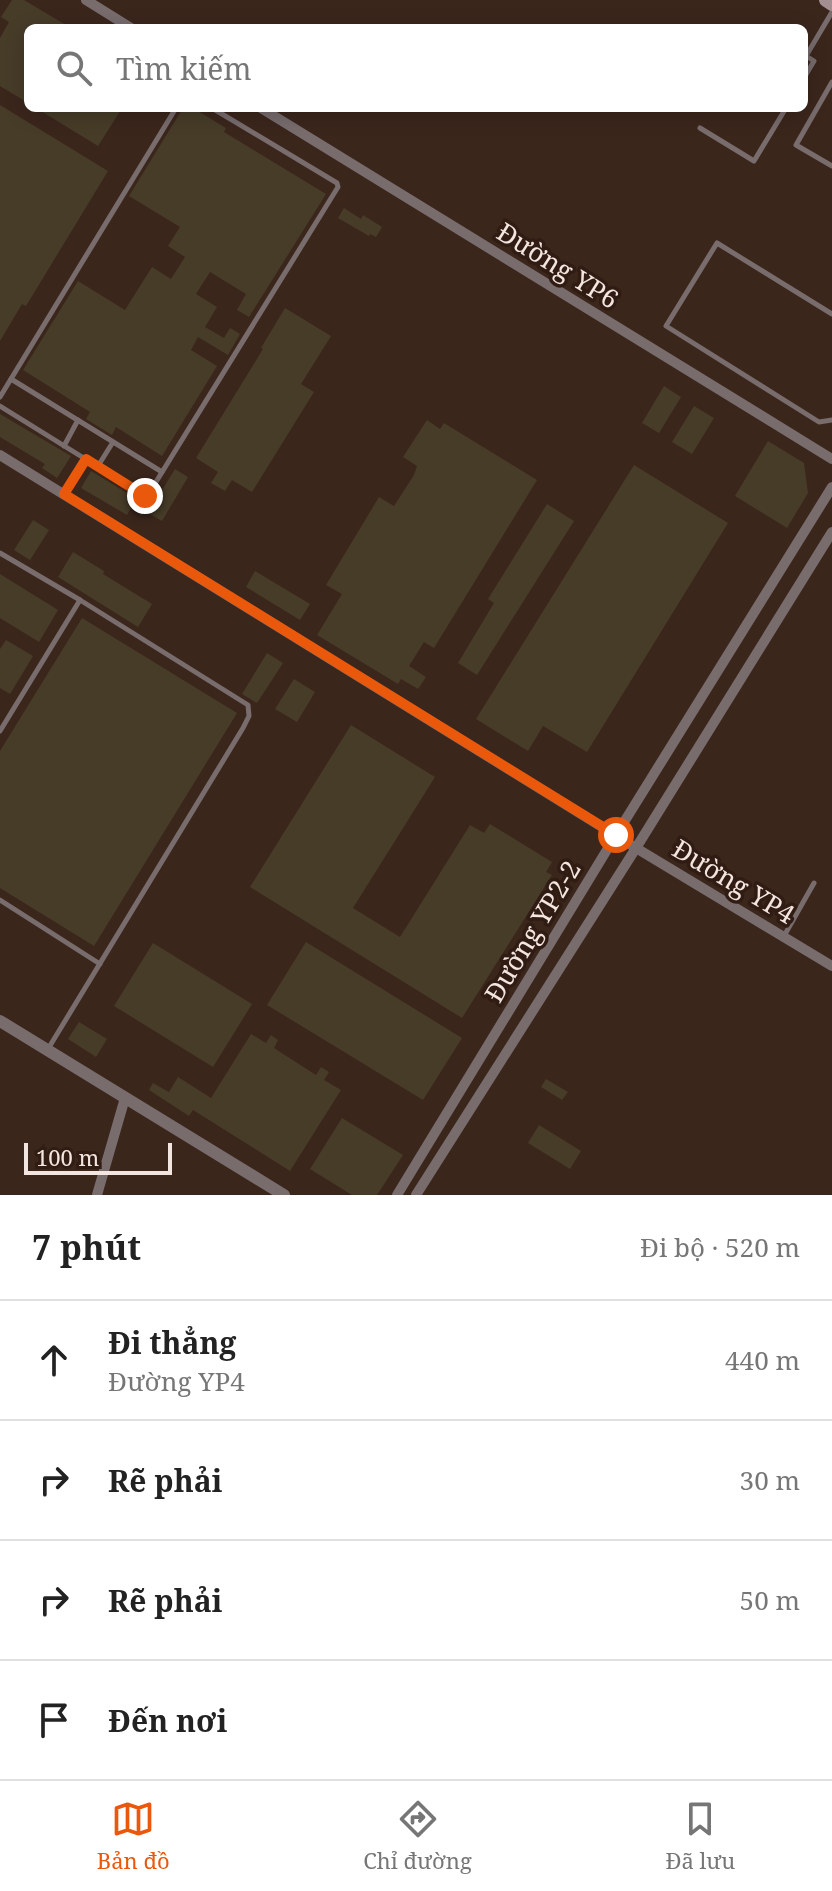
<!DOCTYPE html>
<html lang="vi">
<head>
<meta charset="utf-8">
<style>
  :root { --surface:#fff; --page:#f6f6f6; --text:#222; --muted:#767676; --line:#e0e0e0; --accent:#ea580c }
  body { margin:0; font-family:"Noto Serif",serif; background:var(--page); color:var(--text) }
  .scale { position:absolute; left:24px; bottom:20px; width:148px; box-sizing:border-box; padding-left:8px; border:4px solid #f3e5df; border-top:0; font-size:22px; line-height:28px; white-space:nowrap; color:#f3e5df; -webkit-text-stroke:6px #301c13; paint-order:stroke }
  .stop { position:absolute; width:24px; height:24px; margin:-18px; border:6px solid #ea580c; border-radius:50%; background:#fff }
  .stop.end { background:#ea580c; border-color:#fff; box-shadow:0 2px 8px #0008 }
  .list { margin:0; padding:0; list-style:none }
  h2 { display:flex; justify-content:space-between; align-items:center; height:104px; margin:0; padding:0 32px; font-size:34px }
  h2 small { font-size:26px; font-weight:400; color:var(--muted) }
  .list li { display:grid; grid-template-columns:52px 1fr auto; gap:24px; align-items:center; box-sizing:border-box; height:120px; padding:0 32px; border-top:2px solid var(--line) }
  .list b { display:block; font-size:30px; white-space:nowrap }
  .list p { margin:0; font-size:26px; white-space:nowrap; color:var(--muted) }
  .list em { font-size:26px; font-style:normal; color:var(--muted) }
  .icon { flex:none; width:44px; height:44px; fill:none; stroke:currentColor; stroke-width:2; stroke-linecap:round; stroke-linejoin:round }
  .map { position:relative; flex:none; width:832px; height:1195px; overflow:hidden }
  .search { position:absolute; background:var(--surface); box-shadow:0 4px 20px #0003; left:24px; right:24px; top:24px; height:88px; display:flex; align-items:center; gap:20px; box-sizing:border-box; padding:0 28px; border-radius:12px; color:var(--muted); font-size:30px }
  .sheet { height:584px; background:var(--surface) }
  nav { display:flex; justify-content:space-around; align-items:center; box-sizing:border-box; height:112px; border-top:2px solid var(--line); background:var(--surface); font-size:22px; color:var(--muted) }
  nav a { display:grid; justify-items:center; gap:4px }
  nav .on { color:var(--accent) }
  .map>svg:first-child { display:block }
  .building { fill:#473c28 }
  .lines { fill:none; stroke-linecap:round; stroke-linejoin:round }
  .service { stroke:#786c6d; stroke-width:5 }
  .minor { stroke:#786c6d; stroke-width:10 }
  .tertiary { stroke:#786c6d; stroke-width:12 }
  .secondary { stroke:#a38f91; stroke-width:14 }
  .route { stroke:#ea580c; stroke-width:10 }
  .labels { text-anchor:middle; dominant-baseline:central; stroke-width:7; stroke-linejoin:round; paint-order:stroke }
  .street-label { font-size:26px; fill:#f3e5df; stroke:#301c13 }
</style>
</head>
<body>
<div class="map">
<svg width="832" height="1195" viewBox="0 0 832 1195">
  <rect width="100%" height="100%" fill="#3b261c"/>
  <g class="building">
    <path d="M12,0H24L71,28H28V103L0,86V38L9,22L1,17Z"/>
    <path d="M0,105L108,171L26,306L22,304L0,341Z"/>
    <path d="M36,108H122L98,146Z"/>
    <path d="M183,108H193L226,128L224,132L326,194L249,317L237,310L246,294L210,272L196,294L217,307L205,327L224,338L230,328L240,334L228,355L198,337L191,350L217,366L162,456L116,427L112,435L86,419L90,412L23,370L78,281L125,310L152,267L171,279L185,257L168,246L180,227L129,196Z"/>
    <path d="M344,208L361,219L363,215L382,227L376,237L370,234L369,236L338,218Z"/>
    <path d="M285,308L331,336L301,384L314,392L252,492L232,480L225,491L211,483L218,472L196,458L263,349L261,348Z"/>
    <path d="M664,386L681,397L659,433L642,423Z"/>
    <path d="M694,406L714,418L692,454L672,442Z"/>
    <path d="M0,414L71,456L57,478L42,468L45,464L0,437Z"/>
    <path d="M427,420L440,429L444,423L537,480L434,648L424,642L409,666L426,677L418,689L401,679L398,684L317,635L342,594L326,585L379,497L394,506L414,475L417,466L403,457Z"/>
    <path d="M768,441L804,463L808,493L787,528L735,496Z"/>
    <path d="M634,465L728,523L587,752L543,726L528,751L476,719Z"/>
    <path d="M175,469L188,477L162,521L148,513Z"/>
    <path d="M91,471L148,506L142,515L131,508L127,515L81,488Z"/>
    <path d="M547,504L574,521L477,675L458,663L494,603L488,599Z"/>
    <path d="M33,520L49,530L30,560L14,550Z"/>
    <path d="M73,552L104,571L103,574L152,604L138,627L58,577Z"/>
    <path d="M255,571L310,604L300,620L246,587Z"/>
    <path d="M0,574L58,610L39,642L0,618Z"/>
    <path d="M82,618L237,713L94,946L0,888V751Z"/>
    <path d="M6,640L33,656L10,694L0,688V649Z"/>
    <path d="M267,653L283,663L257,703L242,694Z"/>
    <path d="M294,679L315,692L297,722L275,709Z"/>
    <path d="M351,725L435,777L353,908L400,937L470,825L484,833L490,824L552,862L546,872L552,875L462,1018L250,887Z"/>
    <path d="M306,942L462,1038L423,1100L267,1005Z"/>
    <path d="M153,943L252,1004L213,1067L114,1006Z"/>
    <path d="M79,1022L107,1039L96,1057L68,1039Z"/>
    <path d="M251,1034L266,1043L271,1035L278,1040L274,1048L316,1075L321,1067L329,1072L324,1080L341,1090L290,1171L193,1110L189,1116L149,1090L153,1083L169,1092L178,1077L211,1098Z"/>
    <path d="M546,1079L568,1092L562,1100L541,1087Z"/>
    <path d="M342,1118L403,1155L377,1195H352L310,1169Z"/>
    <path d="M539,1125L581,1151L570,1169L528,1143Z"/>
  </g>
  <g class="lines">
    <g class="service">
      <path d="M804,78L814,61L806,56L832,12"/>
      <path d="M832,82L796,145L832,166"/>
      <path d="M700,128L754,161L786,108"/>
      <path d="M832,314L717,243L666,326L819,422L832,420"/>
      <path d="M11,379L162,472"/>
      <path d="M0,397L176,108"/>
      <path d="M0,406L145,496L151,490L338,187L337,183L212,108"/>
      <path d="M64,446L78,420"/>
      <path d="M98,466L113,442"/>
      <path d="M64,494L86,459"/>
      <path d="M0,553L80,600L248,705L249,716L243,728L48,1049"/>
      <path d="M0,731L80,600"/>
      <path d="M0,900L100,964"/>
      <path d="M784,936L814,883"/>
    </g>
    <g class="minor">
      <path d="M86,0L131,28"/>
      <path d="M261,108L832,459"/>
      <path d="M0,455L636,848L832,966"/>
      <path d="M97,1195L125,1098"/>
      <path d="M397,1195L616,835L832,487"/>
      <path d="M416,1195L636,848L832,532"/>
    </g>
    <path class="tertiary" d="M0,1021L284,1195"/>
    <path class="secondary" d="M826,0L832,4"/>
  </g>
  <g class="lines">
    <path class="route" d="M145,496L86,459L64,494L616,835"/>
  </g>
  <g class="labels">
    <g class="street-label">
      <text transform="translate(558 265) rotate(32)">Đường YP6</text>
      <text transform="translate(734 881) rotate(31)">Đường YP4</text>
      <text transform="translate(532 931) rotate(-59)">Đường YP2-2</text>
    </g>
  </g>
</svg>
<div class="scale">100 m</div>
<div class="stop" style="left:616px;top:835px"></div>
<div class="stop end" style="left:145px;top:496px"></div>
<div class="search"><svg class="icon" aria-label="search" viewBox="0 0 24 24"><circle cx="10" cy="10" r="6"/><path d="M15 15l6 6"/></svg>Tìm kiếm</div>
</div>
<section class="sheet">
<h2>7 phút<small>Đi bộ · 520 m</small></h2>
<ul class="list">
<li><svg class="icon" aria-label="ahead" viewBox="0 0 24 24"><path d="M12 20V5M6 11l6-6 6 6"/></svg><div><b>Đi thẳng</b><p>Đường YP4</p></div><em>440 m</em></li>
<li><svg class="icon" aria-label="right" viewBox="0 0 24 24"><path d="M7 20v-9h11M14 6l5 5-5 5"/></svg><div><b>Rẽ phải</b></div><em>30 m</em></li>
<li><svg class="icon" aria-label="right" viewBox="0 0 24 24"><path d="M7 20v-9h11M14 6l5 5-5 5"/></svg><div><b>Rẽ phải</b></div><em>50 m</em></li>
<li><svg class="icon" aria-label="arrive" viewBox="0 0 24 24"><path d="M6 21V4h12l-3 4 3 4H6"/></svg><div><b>Đến nơi</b></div></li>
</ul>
</section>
<nav>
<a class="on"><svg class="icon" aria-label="map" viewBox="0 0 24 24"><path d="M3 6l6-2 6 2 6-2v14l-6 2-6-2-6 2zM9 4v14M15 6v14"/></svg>Bản đồ</a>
<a><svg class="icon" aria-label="directions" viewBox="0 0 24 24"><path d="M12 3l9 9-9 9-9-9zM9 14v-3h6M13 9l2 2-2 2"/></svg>Chỉ đường</a>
<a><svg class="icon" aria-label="saved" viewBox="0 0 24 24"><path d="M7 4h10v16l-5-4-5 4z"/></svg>Đã lưu</a>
</nav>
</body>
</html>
